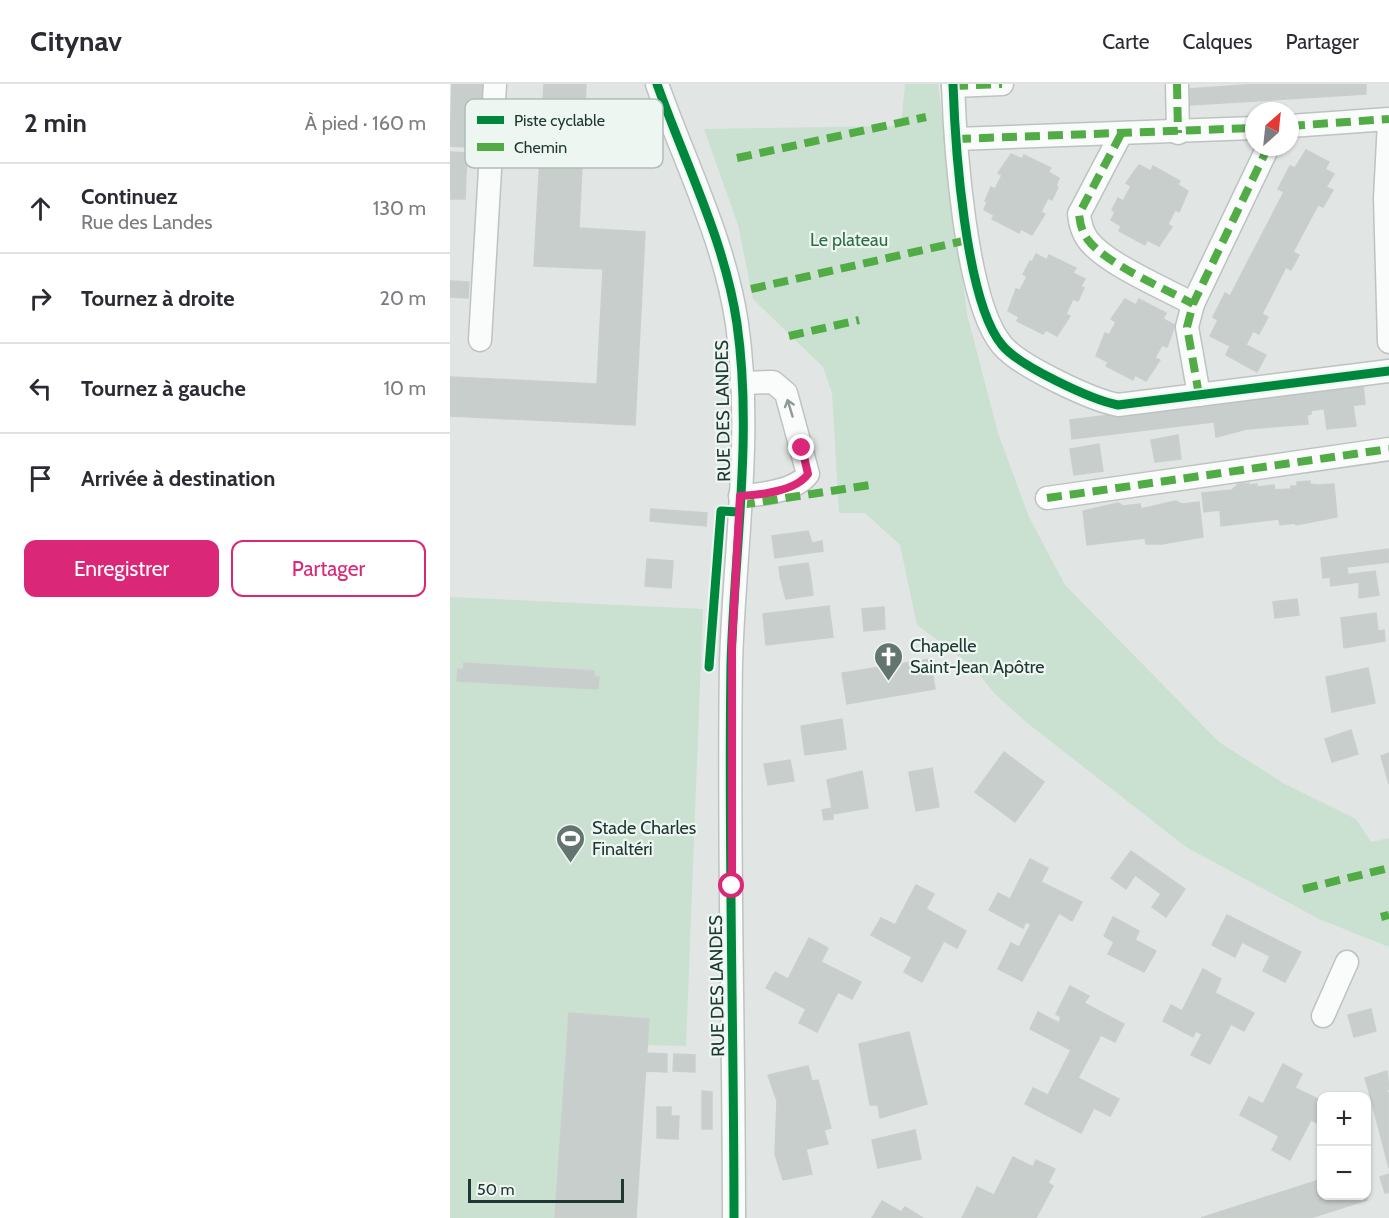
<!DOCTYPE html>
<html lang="fr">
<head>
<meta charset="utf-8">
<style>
  :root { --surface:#fff; --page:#f2f2f3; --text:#2b2b33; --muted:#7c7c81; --line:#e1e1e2; --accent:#db2777 }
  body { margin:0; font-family:Cabin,sans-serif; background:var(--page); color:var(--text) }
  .controls { position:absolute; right:18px; bottom:18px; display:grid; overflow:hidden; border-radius:12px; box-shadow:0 2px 4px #0004 }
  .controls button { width:54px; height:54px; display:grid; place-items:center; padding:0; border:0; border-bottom:2px solid var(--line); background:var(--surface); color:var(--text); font:30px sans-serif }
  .compass { position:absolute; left:795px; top:18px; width:54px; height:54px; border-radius:50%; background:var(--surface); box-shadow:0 2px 4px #0004; rotate:27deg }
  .scale { position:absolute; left:18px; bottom:15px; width:156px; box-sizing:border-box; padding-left:6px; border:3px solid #203832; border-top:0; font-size:16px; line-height:21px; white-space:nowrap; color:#203832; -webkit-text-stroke:4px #eef6f2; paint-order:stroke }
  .stop { position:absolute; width:18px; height:18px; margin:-14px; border:4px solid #db2777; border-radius:50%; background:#fff }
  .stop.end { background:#db2777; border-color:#fff; box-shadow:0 2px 6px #0008 }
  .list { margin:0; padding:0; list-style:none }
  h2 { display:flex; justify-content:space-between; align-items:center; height:78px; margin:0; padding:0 24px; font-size:26px }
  h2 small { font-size:20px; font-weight:400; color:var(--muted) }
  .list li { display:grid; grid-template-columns:39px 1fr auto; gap:18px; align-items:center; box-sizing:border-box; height:90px; padding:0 24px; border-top:2px solid var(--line) }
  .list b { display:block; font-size:22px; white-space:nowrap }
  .list p { margin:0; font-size:20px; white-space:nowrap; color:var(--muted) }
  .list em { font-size:20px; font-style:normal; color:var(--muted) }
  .actions { display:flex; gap:12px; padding:18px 24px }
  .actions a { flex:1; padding:14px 0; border:2px solid var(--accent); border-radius:12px; text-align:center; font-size:21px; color:var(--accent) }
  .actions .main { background:var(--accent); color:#fff }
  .icon { flex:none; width:33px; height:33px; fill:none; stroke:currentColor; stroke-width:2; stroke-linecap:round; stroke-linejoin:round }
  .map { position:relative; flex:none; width:939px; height:1134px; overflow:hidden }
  header { display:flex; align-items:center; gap:36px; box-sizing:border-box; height:84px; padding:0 30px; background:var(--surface); border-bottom:2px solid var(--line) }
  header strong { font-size:28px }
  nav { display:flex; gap:33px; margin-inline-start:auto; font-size:21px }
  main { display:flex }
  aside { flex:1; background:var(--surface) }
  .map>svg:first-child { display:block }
  .green { fill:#cae0d1 }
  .building { fill:#c8cecb; stroke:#cacfcd; stroke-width:1.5 }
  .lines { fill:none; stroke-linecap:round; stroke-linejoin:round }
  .minor-casing { stroke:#bec3c1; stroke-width:25 }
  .minor { stroke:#fafbfb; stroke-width:22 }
  .quiet { stroke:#52ac45; stroke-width:8; stroke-dasharray:15 8; stroke-linecap:butt }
  .cycleway-casing { stroke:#eef6f2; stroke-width:13 }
  .cycleway { stroke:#00873e; stroke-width:9 }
  .oneway { stroke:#8d9a96 }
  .route { stroke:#db2777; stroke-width:8 }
  .labels { text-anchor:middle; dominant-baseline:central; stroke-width:4.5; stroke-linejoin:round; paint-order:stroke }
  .park-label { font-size:18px; fill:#2b6e46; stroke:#eef6f2 }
  .street-label { font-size:18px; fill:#203832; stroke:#eef6f2 }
  .poi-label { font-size:18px; fill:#203832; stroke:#eef6f2; text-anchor:start }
  .key { fill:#eef6f2; stroke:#b0bdb8; stroke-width:1.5 }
  .key-label { font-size:16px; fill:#203832 }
</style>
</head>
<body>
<header>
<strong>Citynav</strong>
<nav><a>Carte</a><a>Calques</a><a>Partager</a></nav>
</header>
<main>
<aside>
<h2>2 min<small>À pied · 160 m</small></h2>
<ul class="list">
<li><svg class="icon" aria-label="ahead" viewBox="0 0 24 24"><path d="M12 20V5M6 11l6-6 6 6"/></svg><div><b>Continuez</b><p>Rue des Landes</p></div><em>130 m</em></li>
<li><svg class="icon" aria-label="right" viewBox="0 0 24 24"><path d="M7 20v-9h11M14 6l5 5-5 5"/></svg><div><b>Tournez à droite</b></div><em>20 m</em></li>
<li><svg class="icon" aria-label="left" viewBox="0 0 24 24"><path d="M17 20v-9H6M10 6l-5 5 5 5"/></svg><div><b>Tournez à gauche</b></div><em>10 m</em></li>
<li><svg class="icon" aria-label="arrive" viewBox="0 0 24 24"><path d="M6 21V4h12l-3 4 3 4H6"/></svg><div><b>Arrivée à destination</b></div></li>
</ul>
<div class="actions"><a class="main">Enregistrer</a><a>Partager</a></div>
</aside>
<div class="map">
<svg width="939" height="1134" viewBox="0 0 939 1134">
  <rect width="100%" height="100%" fill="#e1e6e4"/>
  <g class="green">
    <path d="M455,0H488L517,230L548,349L579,433L615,501L769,658L835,700L906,735L921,758L939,754V863L869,835L736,763L576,638L545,610L522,582L467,541L450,461L415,429H389L382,309L373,283L303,215L288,141L254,45L451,42Z"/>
    <path d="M0,513L253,525L236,962L190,961L182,1134H0Z"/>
  </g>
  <g class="building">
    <path d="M2,0H36L33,64L0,62Z"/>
    <path d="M94,0H136L129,144L195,148L185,341L0,332V293L147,300L153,185L84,182Z"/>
    <path d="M808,0H916V10L740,21L739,5Z"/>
    <path d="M856,66L879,78L875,85L884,90L876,103L883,106L873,123L868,121L843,168L849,171L841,186L836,183L812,230L818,233L809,250L803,247L796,261L816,271L807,288L776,271L780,262L760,252L768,236L763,233L775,209L780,212L834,108L828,105L840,82L845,84Z"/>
    <path d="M0,68L17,69L15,115H1Z"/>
    <path d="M561,70L572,75L574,71L601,84L598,88L609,94L606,102L608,103L602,116L598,114L591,128L595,130L582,151L571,145L569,149L542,135L544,131L534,126L537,118L535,117L541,103L545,105L552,91L548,89Z"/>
    <path d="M689,81L701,87L703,82L730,97L728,101L738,107L729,128L725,126L718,140L722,143L709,162L697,156L695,161L669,147L671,142L661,136L665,128L662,126L668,114L673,117L681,102L676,99Z"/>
    <path d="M586,170L597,176L599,171L626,184L623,189L635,195L631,202L634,204L628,217L623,215L616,230L620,232L607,252L596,246L593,250L567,237L569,233L558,227L566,205L570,206L577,193L573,190L580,177L582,178Z"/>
    <path d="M0,197L19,198L18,214L0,213Z"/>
    <path d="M675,215L686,221L689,215L716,229L713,235L725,241L717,263L712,261L705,274L710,276L696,297L685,291L683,296L656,282L658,278L646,272L655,249L659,251L666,238L661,235Z"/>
    <path d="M913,300L915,320L622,355L620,336Z"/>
    <path d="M903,321L906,342L877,345L874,324Z"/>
    <path d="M861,326V330L857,331L858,340L797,345L766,353L764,338Z"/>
    <path d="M728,351L731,375L705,378L701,356Z"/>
    <path d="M649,360L653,387L624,391L620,365Z"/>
    <path d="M860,397V400L867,401L884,400L887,433L846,441L845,439L830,441L829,435L771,442L770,426L754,428L752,409L782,406L788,400L799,399V401L807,400V403L824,401L825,406L841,405V402H847V398Z"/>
    <path d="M725,417L732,420L749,418L753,453L712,460H696L695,454L637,461L633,427L668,419L673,422L690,420L691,425Z"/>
    <path d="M201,425L257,429L256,442L200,437Z"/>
    <path d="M358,447L362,459L372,457L373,467L325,474L322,452Z"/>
    <path d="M939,465V478L897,483L898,491L873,494L871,474Z"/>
    <path d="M197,475L223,477L221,504L195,502Z"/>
    <path d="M358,479L360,488L330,492L329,483Z"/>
    <path d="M925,487L929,511L909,514V498L881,502L880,493Z"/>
    <path d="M360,488L363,511L336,515L330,492Z"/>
    <path d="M847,515L849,531L825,534L823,518Z"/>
    <path d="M379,522L383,553L316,561L313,530Z"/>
    <path d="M434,523L435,545L414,547L412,525Z"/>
    <path d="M926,529L928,547L934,546L935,557L894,564L891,534Z"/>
    <path d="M480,575L485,605L397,620L392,589Z"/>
    <path d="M14,579L144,587V593H149L148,605L7,597L8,585L13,586Z"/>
    <path d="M918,584L925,619L882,628L876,593Z"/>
    <path d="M392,635L396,665L355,671L351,642Z"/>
    <path d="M901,646L908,670L882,678L875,655Z"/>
    <path d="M554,668L594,698L565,738L525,708Z"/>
    <path d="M939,669V700L931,672Z"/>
    <path d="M340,676L344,697L318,701L314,680Z"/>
    <path d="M482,684L489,723L466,727L459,688Z"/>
    <path d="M412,687L418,724L383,730V735L374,736L372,726L382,724L377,696Z"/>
    <path d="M681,767L735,805L716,833L702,823L711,810L685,791L676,805L661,794Z"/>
    <path d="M580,775L598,784L591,798L632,818L622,837L609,829L572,897L548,885L561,859L569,863L581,840L576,838L573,844L539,826L548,809L560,815Z"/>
    <path d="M466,801L484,810L476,825L516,847L507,864L494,857L472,898L454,888L462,873L421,851L431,834L445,841Z"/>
    <path d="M777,831L851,868L835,898L813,887L820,872L792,858L785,873L762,861Z"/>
    <path d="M663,833L689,847L685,856L706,867L694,888L658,870L664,858L654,852Z"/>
    <path d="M359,854L378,864L371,878L411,898L402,915L388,908L367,948L349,939L356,925L316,904L325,888L338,895Z"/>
    <path d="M753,885L771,895L765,909L804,929L794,947L781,940L760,980L741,971L752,950L746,947L743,953L713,937L721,921L732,927Z"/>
    <path d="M620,902L639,912L634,919L674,940L665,958L651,951L628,994L669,1015L660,1032L644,1024L631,1049L575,1020L583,1004L598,1011L621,966L580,945L588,928L609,939L611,933L606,930Z"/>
    <path d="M921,925L925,943L903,949L898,931Z"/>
    <path d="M119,929L199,935L186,1134H105Z"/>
    <path d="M925,943L926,947L904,953L903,949Z"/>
    <path d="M459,948L477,1020L430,1034L428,1021H420L409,960Z"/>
    <path d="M195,969L217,970V988L195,987Z"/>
    <path d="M224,970L245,971V988L223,987Z"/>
    <path d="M833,980L852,990L845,1004L872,1017V1041L861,1036L840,1076L822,1066L829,1052L790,1031L799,1013L813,1020Z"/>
    <path d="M358,982L362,997L368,996L381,1044L374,1046L378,1060L356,1065L362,1090L333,1096L325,1070L327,1017L318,991Z"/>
    <path d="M937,987L939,1005L920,1011L915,994Z"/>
    <path d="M937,1006L939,1012V1084L920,1011Z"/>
    <path d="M252,1007L262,1008V1045H252Z"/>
    <path d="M207,1023H221V1032H229L228,1055L207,1054Z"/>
    <path d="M465,1046L471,1075L428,1084L422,1056Z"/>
    <path d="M563,1073L583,1083L586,1076L605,1085L598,1099L603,1102L586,1134H512L527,1103L544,1111Z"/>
    <path d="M939,1090V1108L935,1109L930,1093Z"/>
    <path d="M872,1095V1112L802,1134H751Z"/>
    <path d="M872,1112H916L917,1116L860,1134H802Z"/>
    <path d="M432,1117L451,1128L455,1123L473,1134H422Z"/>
  </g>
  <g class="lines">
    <defs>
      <g id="minor">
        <path d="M207,0C235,79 275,157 287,240C303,351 284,469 281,580C278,765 284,949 284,1134"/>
        <path d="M503,0C505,59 515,217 552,261C569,282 642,316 668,321L939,287"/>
        <path d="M727,0L728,49"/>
        <path d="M503,2L552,0"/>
        <path d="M939,38L935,114L939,258"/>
        <path d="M840,42L939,35"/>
        <path d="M671,50L629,130C630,140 632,148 638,156C656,180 716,205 743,220"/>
        <path d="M506,55L804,44"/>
        <path d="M30,256L45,0"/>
        <path d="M749,311L737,243L743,220L818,63"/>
        <path d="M290,412C310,411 346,407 358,390L336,309L323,298L291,299"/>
        <path d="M597,414L939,365"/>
        <path d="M873,932L897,878"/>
      </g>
    </defs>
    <use href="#minor" class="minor-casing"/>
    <use href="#minor" class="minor"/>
    <g class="quiet">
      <path d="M727,0L728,49"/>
      <path d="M503,2L552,0"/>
      <path d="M840,42L939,35"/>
      <path d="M671,50L629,130C630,140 632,148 638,156C656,180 716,205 743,220"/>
      <path d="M506,55L804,44"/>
      <path d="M287,74L476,33"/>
      <path d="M301,205L513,157"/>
      <path d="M339,252L409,236"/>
      <path d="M749,311L737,243L743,220L818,63"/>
      <path d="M597,414L939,365"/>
      <path d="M290,421L420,401"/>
      <path d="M853,805L939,784"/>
      <path d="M931,833L939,831"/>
    </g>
    <defs>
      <g id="cycleway">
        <path d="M207,0C235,79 275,157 287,240C303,351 284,469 281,580C278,765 284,949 284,1134"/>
        <path d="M503,0C505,59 515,217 552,261C569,282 642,316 668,321L939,287"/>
        <path d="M259,583L271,427L289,428"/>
      </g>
    </defs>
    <use href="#cycleway" class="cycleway-casing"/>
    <use href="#cycleway" class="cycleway"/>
  </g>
  <defs><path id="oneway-shaft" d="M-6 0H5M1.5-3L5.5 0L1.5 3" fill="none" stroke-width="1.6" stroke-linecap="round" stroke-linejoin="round" transform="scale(1.5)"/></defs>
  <use class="oneway" href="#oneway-shaft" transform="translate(340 324) rotate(-107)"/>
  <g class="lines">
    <path class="route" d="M282,802V560L290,412C310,411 346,407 358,390L352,364"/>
  </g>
  <defs>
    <symbol id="church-pin" viewBox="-11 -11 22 30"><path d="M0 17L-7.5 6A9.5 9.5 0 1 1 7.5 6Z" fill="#647570" stroke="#eef6f2"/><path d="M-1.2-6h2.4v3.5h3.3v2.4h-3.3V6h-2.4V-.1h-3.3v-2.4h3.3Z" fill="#fff"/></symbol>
    <symbol id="stadium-pin" viewBox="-11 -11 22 30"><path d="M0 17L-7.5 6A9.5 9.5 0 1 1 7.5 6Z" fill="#647570" stroke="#eef6f2"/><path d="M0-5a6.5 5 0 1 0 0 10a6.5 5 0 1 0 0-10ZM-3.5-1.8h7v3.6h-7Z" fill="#fff"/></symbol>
  </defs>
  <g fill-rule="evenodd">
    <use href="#church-pin" x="422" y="556" width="33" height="45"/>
    <use href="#stadium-pin" x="104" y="738" width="33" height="45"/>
  </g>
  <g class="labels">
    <g class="park-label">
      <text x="399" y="156">Le plateau</text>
    </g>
    <g class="street-label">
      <text transform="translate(273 327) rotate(-91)">RUE DES LANDES</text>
      <text transform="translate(267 902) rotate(-91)">RUE DES LANDES</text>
    </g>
    <g class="poi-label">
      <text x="460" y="562">Chapelle<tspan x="460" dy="21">Saint-Jean Apôtre</tspan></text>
      <text x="142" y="744">Stade Charles<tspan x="142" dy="21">Finaltéri</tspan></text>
    </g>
  </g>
  <rect x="15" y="15" width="198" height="69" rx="9" class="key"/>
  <rect x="27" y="32" width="27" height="8" fill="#00873e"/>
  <rect x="27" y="59" width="27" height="8" fill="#52ac45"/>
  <g class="key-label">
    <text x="64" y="42">Piste cyclable</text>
    <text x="64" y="69">Chemin</text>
  </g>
</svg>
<div class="controls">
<button>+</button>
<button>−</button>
</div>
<svg class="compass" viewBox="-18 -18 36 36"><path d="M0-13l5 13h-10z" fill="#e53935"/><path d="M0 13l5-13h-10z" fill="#7c7c81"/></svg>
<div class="scale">50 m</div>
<div class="stop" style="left:282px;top:802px"></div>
<div class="stop end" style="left:352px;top:364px"></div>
</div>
</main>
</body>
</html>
